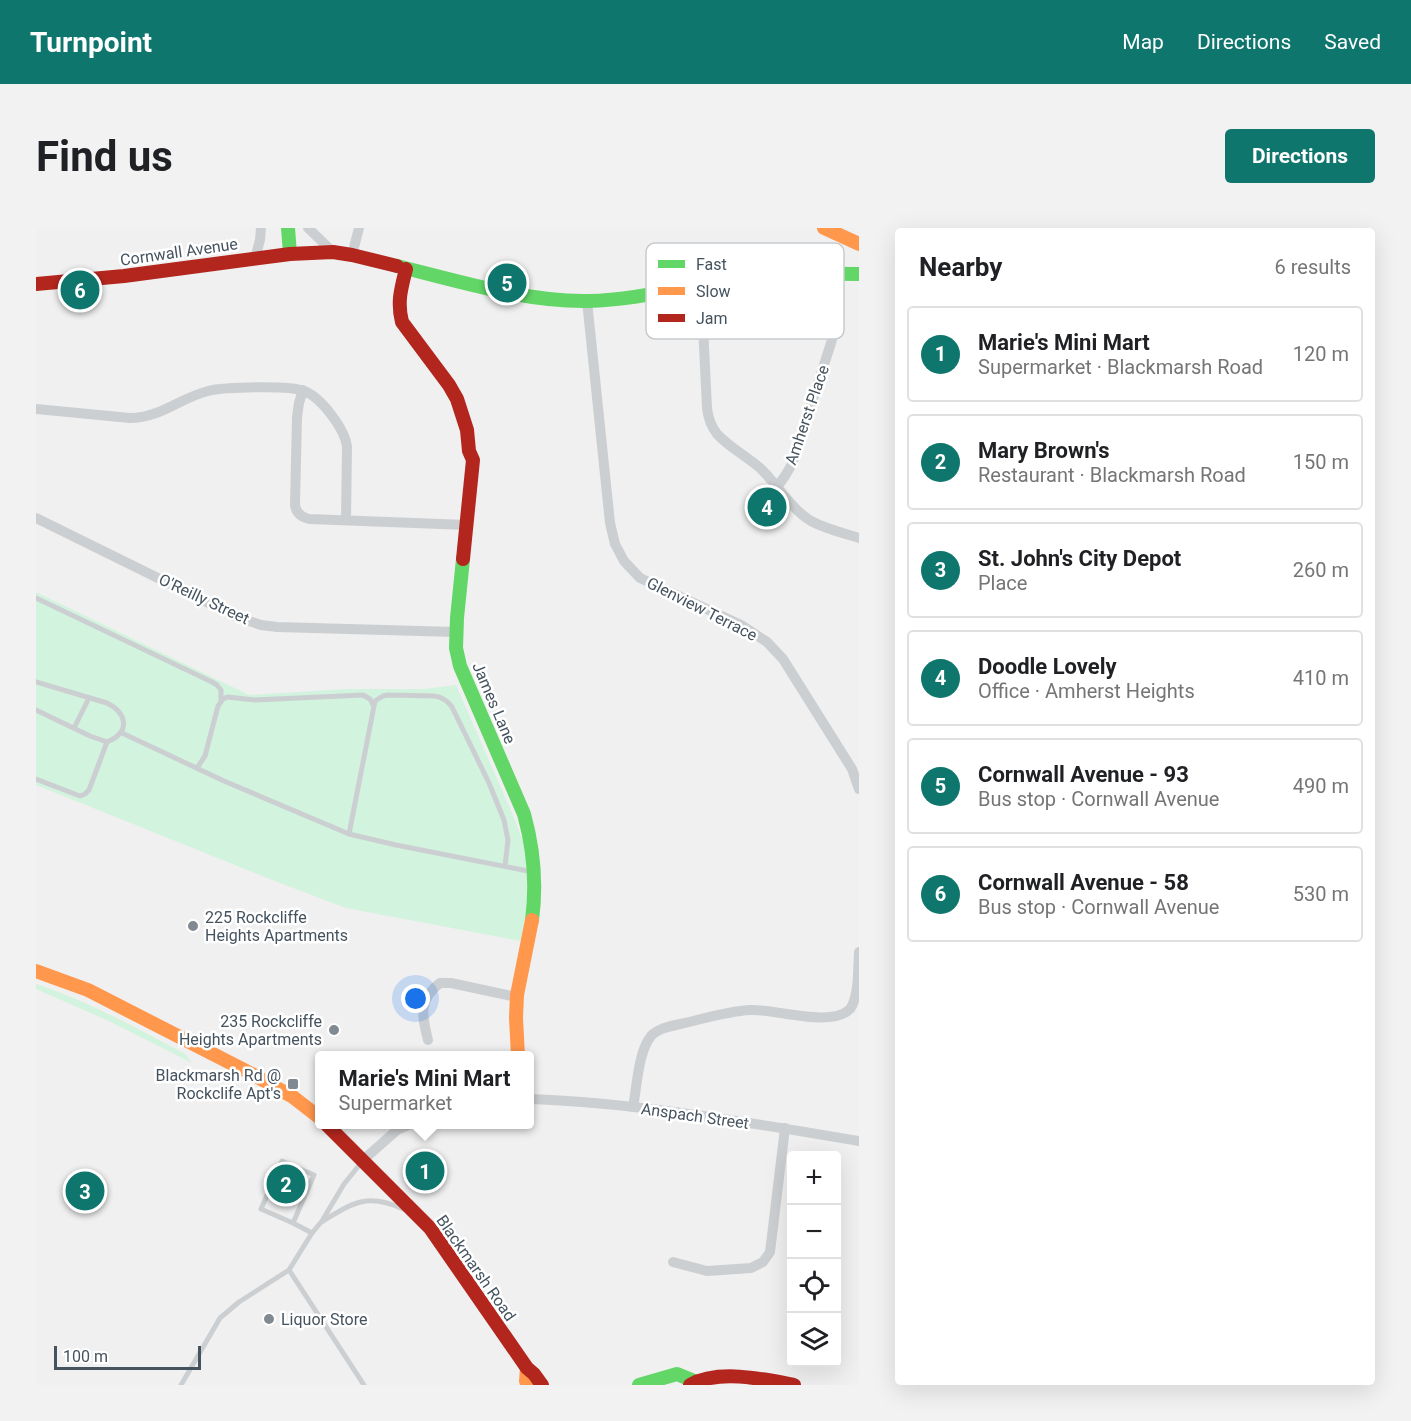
<!DOCTYPE html>
<html lang="en">
<head>
<meta charset="utf-8">
<style>
  :root { --surface:#fff; --page:#f2f2f2; --text:#202124; --muted:#757577; --line:#e0e0e0; --accent:#0f766e }
  body { margin:0; font-family:Roboto,sans-serif; background:var(--page); color:var(--text) }
  .controls { position:absolute; right:18px; bottom:18px; display:grid; overflow:hidden; border-radius:6px; box-shadow:0 6px 24px #0002 }
  .controls button { width:54px; height:54px; display:grid; place-items:center; padding:0; border:0; border-bottom:2px solid var(--line); background:var(--surface); color:var(--text); font:30px sans-serif }
  .scale { position:absolute; left:18px; bottom:15px; width:147px; box-sizing:border-box; padding-left:6px; border:3px solid #45535f; border-top:0; font-size:16px; line-height:21px; white-space:nowrap; color:#45535f; -webkit-text-stroke:4px #fff; paint-order:stroke }
  .you { position:absolute; left:380px; top:771px; width:21px; height:21px; margin:-15px; border:4px solid #fff; border-radius:50%; background:#1a73e8; box-shadow:0 0 0 9px #1a73e833 }
  .badge { display:grid; place-items:center; width:39px; height:39px; border-radius:50%; background:var(--accent); color:#fff; font-size:20px; font-weight:700 }
  .pin { position:absolute; translate:-50% -50%; border:3px solid #fff; box-shadow:0 2px 6px #0006 }
  .popup { position:absolute; left:279px; top:823px; width:219px; height:78px; box-sizing:border-box; display:grid; place-content:center; border-radius:6px; background:var(--surface); filter:drop-shadow(0 2px 4px #0005); font-size:20px; white-space:nowrap; color:var(--muted) }
  .popup b { font-size:22px; color:var(--text) }
  .popup::after { content:''; position:absolute; left:50%; top:100%; margin-left:-12px; border:12px solid transparent; border-top-color:var(--surface) }
  .list { margin:0; padding:0; list-style:none }
  h2 { display:flex; justify-content:space-between; align-items:center; height:78px; margin:0; padding:0 24px; font-size:26px }
  h2 small { font-size:20px; font-weight:400; color:var(--muted) }
  .list li { display:grid; grid-template-columns:39px 1fr auto; gap:18px; align-items:center; box-sizing:border-box; height:96px; margin:0 12px 12px; padding:0 12px; border:2px solid var(--line); border-radius:6px }
  .list b { display:block; font-size:22px; white-space:nowrap }
  .list p { margin:0; font-size:20px; white-space:nowrap; color:var(--muted) }
  .list em { font-size:20px; font-style:normal; color:var(--muted) }
  .icon { flex:none; width:33px; height:33px; fill:none; stroke:currentColor; stroke-width:2; stroke-linecap:round; stroke-linejoin:round }
  .map { position:relative; flex:none; width:823px; height:1157px; overflow:hidden; border-radius:6px }
  header { display:flex; align-items:center; gap:36px; box-sizing:border-box; height:84px; padding:0 30px; background:var(--accent); color:#fff }
  header strong { font-size:28px }
  nav { display:flex; gap:33px; margin-inline-start:auto; font-size:21px }
  .intro { display:flex; align-items:center; justify-content:space-between; box-sizing:border-box; height:144px; padding:0 36px }
  h1 { margin:0; font-size:42px }
  .button { padding:15px 27px; border-radius:6px; background:var(--accent); color:#fff; font-size:21px; font-weight:700 }
  main { display:flex; gap:36px; padding:0 36px }
  aside { flex:1; background:var(--surface); border-radius:6px; box-shadow:0 6px 24px #0002 }
  .map>svg:first-child { display:block }
  .green { fill:#d2f3dd }
  .lines { fill:none; stroke-linecap:round; stroke-linejoin:round }
  .lane { stroke:#cccfd1; stroke-width:5 }
  .street { stroke:#cccfd1; stroke-width:10 }
  .fast { stroke:#63d668; stroke-width:14 }
  .slow { stroke:#ff974d; stroke-width:14 }
  .jam { stroke:#b3261e; stroke-width:14 }
  .poi-dot { fill:#818a92; stroke:#fff; stroke-width:2 }
  .labels { text-anchor:middle; dominant-baseline:central; stroke-width:5; stroke-linejoin:round; paint-order:stroke }
  .street-label { font-size:16px; fill:#45535f; stroke:#fff }
  .poi-label { font-size:16px; fill:#45535f; stroke:#fff; text-anchor:start }
  .key { fill:#fff; stroke:#c7cbcf; stroke-width:1.5 }
  .key-label { font-size:16px; fill:#45535f }
</style>
</head>
<body>
<header>
<strong>Turnpoint</strong>
<nav><a>Map</a><a>Directions</a><a>Saved</a></nav>
</header>
<div class="intro"><h1>Find us</h1><a class="button">Directions</a></div>
<main>
<div class="map">
<svg width="823" height="1157" viewBox="0 0 823 1157">
  <rect width="100%" height="100%" fill="#f1f0f0"/>
  <g class="green">
    <path d="M0,364L213,467L310,461H388L420,457L476,585L489,618L492,630L494,663L485,713L310,680L236,652L0,557Z"/>
    <path d="M0,756C52,773 101,800 149,826L156,835L75,794L0,761Z"/>
  </g>
  <g class="lines">
    <g class="lane">
      <path d="M0,370L176,454L181,457L185,462V472"/>
      <path d="M0,454L71,475C91,485 95,504 71,514L54,508L0,482"/>
      <path d="M38,500L53,470"/>
      <path d="M86,505L188,553L313,606L360,617L497,644"/>
      <path d="M161,540L169,528L182,478L187,471L191,469L219,472L327,467L334,471L337,477"/>
      <path d="M0,551L44,568L49,566L53,562L71,514"/>
      <path d="M313,606L339,473L347,468L352,467L398,468C406,469 411,472 416,479L453,555L468,592L472,612L469,638"/>
      <path d="M287,993C318,974 332,965 367,981"/>
      <path d="M257,995L278,947L246,933L225,981L257,995L276,1005"/>
      <path d="M253,1042L328,1157"/>
      <path d="M145,1157L184,1090L203,1074L253,1042L276,1005L286,993L308,956L325,935"/>
    </g>
    <g class="street">
      <path d="M272,0L297,24"/>
      <path d="M316,27L323,0"/>
      <path d="M219,30L224,12L225,0"/>
      <path d="M665,57L671,180C672,190 675,198 681,206C693,219 710,228 724,240C742,257 754,280 775,293C790,301 807,305 823,310"/>
      <path d="M551,73L574,295L579,316L588,333L604,350L705,397L731,414L747,431L816,541L823,561"/>
      <path d="M267,162L263,175L261,189L259,277C260,284 265,289 273,291L431,297"/>
      <path d="M0,181L94,190C124,190 144,170 172,163C188,159 253,157 268,163C285,169 309,201 311,219L310,292"/>
      <path d="M741,259L749,248L756,236L796,112"/>
      <path d="M0,290L201,389L225,397L241,399L420,404"/>
      <path d="M392,812C386,788 382,772 404,755H415L481,769"/>
      <path d="M494,871C604,875 714,895 823,913"/>
      <path d="M597,879C601,859 602,824 615,808C623,799 641,797 653,794C673,789 694,783 715,782C740,781 795,800 814,781C823,769 822,740 823,724"/>
      <path d="M326,933L361,902L375,896"/>
      <path d="M637,1034L671,1043L715,1040L727,1034L734,1024L749,900"/>
    </g>
    <g class="fast">
      <path d="M252,0L254,26"/>
      <path d="M361,38C422,53 489,74 552,73C602,72 651,58 701,51C741,46 782,45 823,46"/>
      <path d="M427,331L421,390L420,420L424,438L488,586C498,622 501,655 496,692"/>
      <path d="M603,1157L641,1146L658,1153"/>
    </g>
    <g class="slow">
      <path d="M788,0L823,16"/>
      <path d="M0,743L52,762L218,847L257,869L284,890"/>
      <path d="M482,828L480,790L481,767L496,692"/>
      <path d="M491,1140L490,1153L493,1157"/>
    </g>
    <g class="jam">
      <path d="M370,41C365,61 361,74 366,94L413,157L421,171L431,202L433,223L437,232L427,331"/>
      <path d="M0,56L88,48L254,26L297,24L316,27L361,38"/>
      <path d="M290,896L394,1000L491,1140L498,1146L506,1157"/>
      <path d="M654,1157C682,1141 728,1151 758,1157"/>
    </g>
  </g>
  <g class="poi-dot">
    <circle cx="157" cy="698" r="6"/>
    <circle cx="298" cy="802" r="6"/>
    <rect x="251" y="850" width="12" height="12" rx="3"/>
    <circle cx="233" cy="1091" r="6"/>
  </g>
  <g class="labels">
    <g class="street-label">
      <text transform="translate(143 24) rotate(-8)">Cornwall Avenue</text>
      <text transform="translate(771 187) rotate(-71)">Amherst Place</text>
      <text transform="translate(168 371) rotate(25)">O'Reilly Street</text>
      <text transform="translate(666 381) rotate(27)">Glenview Terrace</text>
      <text transform="translate(458 475) rotate(67)">James Lane</text>
      <text transform="translate(659 888) rotate(8)">Anspach Street</text>
      <text transform="translate(440 1040) rotate(55)">Blackmarsh Road</text>
    </g>
    <g class="poi-label">
      <text x="169" y="689">225 Rockcliffe<tspan x="169" dy="18">Heights Apartments</tspan></text>
      <text x="286" y="793" text-anchor="end">235 Rockcliffe<tspan x="286" dy="18">Heights Apartments</tspan></text>
      <text x="245" y="847" text-anchor="end">Blackmarsh Rd @<tspan x="245" dy="18">Rockclife Apt's</tspan></text>
      <text x="245" y="1091">Liquor Store</text>
    </g>
  </g>
  <rect x="610" y="15" width="198" height="96" rx="9" class="key"/>
  <rect x="622" y="32" width="27" height="8" fill="#63d668"/>
  <rect x="622" y="59" width="27" height="8" fill="#ff974d"/>
  <rect x="622" y="86" width="27" height="8" fill="#b3261e"/>
  <g class="key-label">
    <text x="660" y="42">Fast</text>
    <text x="660" y="69">Slow</text>
    <text x="660" y="96">Jam</text>
  </g>
</svg>
<div class="controls">
<button>+</button>
<button>−</button>
<button><svg class="icon" aria-label="locate" viewBox="0 0 24 24"><circle cx="12" cy="12" r="6"/><path d="M12 2v4M12 18v4M2 12h4M18 12h4"/></svg></button>
<button><svg class="icon" aria-label="layers" viewBox="0 0 24 24"><path d="M12 4l9 5-9 5-9-5zM3 14l9 5 9-5"/></svg></button>
</div>
<div class="scale">100 m</div>
<div class="you"></div>
<div class="pin badge" style="left:389px;top:943px">1</div>
<div class="popup"><b>Marie's Mini Mart</b>Supermarket</div>
<div class="pin badge" style="left:250px;top:956px">2</div>
<div class="pin badge" style="left:49px;top:963px">3</div>
<div class="pin badge" style="left:731px;top:279px">4</div>
<div class="pin badge" style="left:471px;top:55px">5</div>
<div class="pin badge" style="left:44px;top:62px">6</div>
</div>
<aside>
<h2>Nearby<small>6 results</small></h2>
<ul class="list">
<li><span class="badge">1</span><div><b>Marie's Mini Mart</b><p>Supermarket · Blackmarsh Road</p></div><em>120 m</em></li>
<li><span class="badge">2</span><div><b>Mary Brown's</b><p>Restaurant · Blackmarsh Road</p></div><em>150 m</em></li>
<li><span class="badge">3</span><div><b>St. John's City Depot</b><p>Place</p></div><em>260 m</em></li>
<li><span class="badge">4</span><div><b>Doodle Lovely</b><p>Office · Amherst Heights</p></div><em>410 m</em></li>
<li><span class="badge">5</span><div><b>Cornwall Avenue - 93</b><p>Bus stop · Cornwall Avenue</p></div><em>490 m</em></li>
<li><span class="badge">6</span><div><b>Cornwall Avenue - 58</b><p>Bus stop · Cornwall Avenue</p></div><em>530 m</em></li>
</ul>
</aside>
</main>
</body>
</html>
